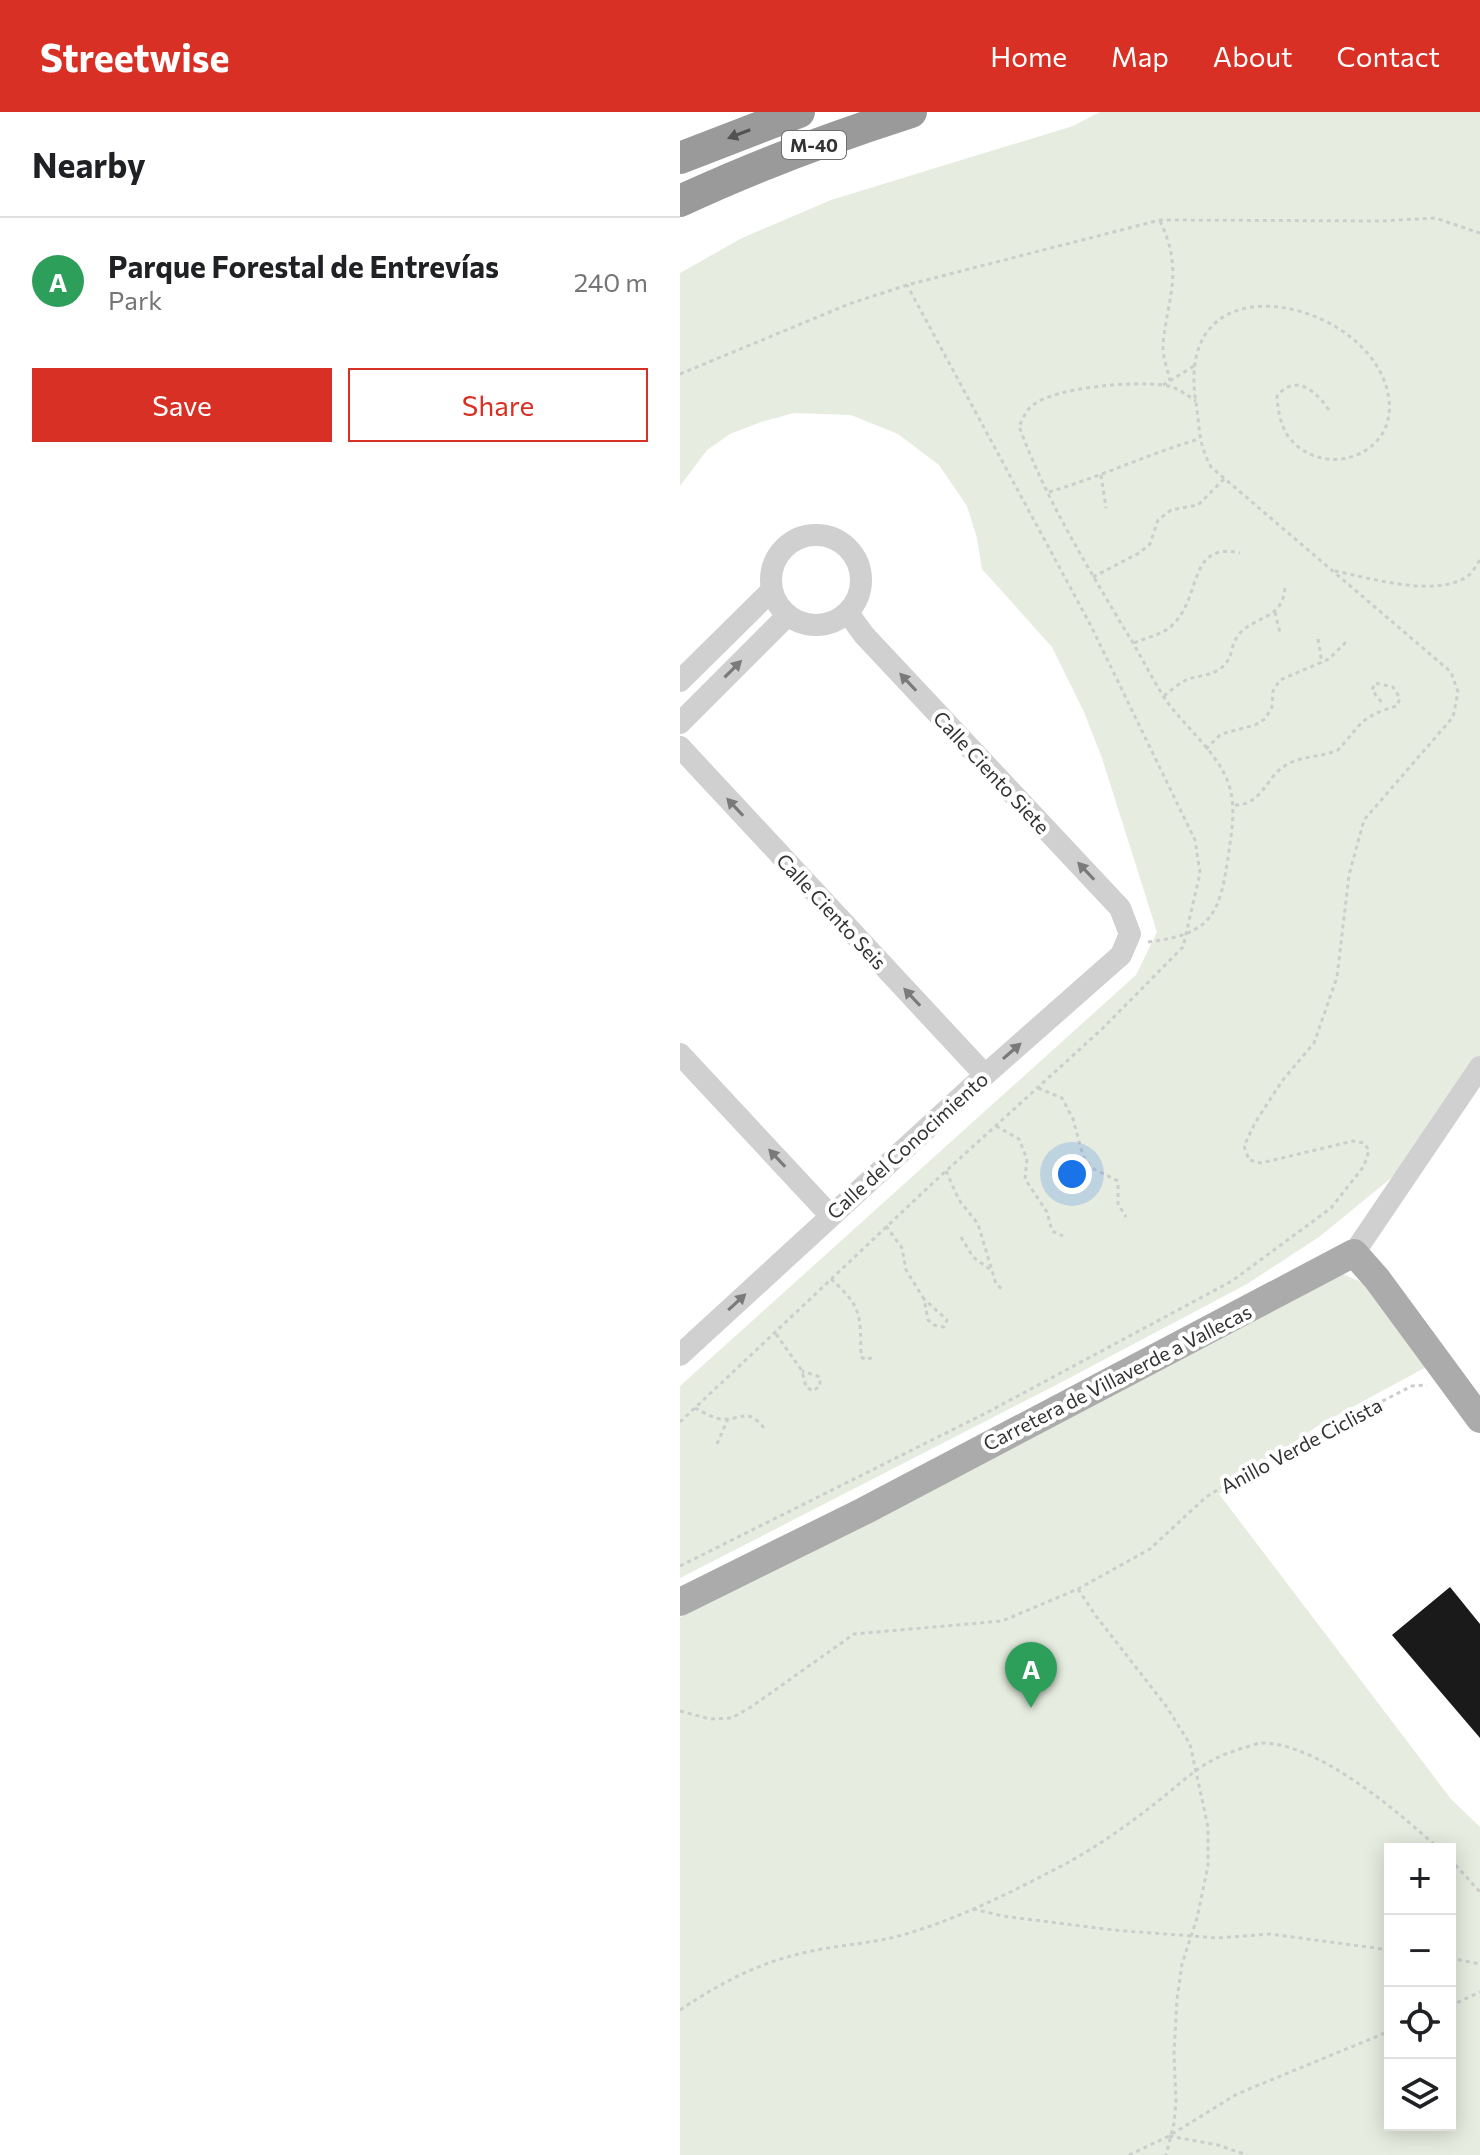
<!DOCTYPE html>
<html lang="en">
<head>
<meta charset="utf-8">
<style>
  :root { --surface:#fff; --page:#f2f2f2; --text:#202124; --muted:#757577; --line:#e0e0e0; --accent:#d93025 }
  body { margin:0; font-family:Commissioner,sans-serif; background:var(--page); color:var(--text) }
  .controls { position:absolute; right:24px; bottom:24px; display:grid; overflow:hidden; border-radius:0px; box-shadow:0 4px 20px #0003 }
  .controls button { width:72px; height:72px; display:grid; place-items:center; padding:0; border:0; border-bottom:2px solid var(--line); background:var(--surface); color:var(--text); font:40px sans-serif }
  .you { position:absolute; left:392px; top:1062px; width:28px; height:28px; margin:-20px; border:6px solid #fff; border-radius:50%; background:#1a73e8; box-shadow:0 0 0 12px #1a73e833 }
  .badge { display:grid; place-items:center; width:52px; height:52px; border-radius:50%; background:var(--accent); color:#fff; font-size:26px; font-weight:700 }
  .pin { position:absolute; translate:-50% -66px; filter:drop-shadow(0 2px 4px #0008) }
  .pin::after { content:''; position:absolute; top:42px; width:28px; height:24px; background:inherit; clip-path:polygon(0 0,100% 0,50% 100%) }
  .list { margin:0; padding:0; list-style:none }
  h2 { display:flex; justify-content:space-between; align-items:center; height:104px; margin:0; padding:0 32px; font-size:34px }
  h2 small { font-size:26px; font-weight:400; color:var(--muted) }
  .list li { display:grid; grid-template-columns:52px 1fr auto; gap:24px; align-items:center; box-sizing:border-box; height:128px; padding:0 32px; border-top:2px solid var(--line) }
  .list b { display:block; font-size:30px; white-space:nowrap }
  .list p { margin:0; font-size:26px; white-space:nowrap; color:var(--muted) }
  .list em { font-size:26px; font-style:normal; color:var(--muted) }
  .actions { display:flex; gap:16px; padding:24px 32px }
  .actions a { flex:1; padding:18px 0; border:2px solid var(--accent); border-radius:0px; text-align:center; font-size:28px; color:var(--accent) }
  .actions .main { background:var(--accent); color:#fff }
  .icon { flex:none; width:44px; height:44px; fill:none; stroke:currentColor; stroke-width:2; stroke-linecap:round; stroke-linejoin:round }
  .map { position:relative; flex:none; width:800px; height:2043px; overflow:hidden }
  header { display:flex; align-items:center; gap:48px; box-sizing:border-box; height:112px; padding:0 40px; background:var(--accent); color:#fff }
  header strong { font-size:38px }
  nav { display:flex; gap:44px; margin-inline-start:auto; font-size:28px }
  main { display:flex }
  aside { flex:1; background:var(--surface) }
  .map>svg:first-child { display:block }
  .green { fill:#e6ecdf; fill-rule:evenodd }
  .building { fill:#1a1a1a }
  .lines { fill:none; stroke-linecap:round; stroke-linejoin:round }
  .path { stroke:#cdcdcd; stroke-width:3; stroke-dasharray:4 4; stroke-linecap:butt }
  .minor { stroke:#d0d0d0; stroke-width:22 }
  .major { stroke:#ababab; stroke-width:28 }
  .highway { stroke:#9a9a9a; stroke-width:32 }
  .oneway { fill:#525252 }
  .oneway2 { fill:#7a7a7a }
  .labels { text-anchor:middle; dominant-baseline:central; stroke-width:8; stroke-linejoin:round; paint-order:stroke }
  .shield { fill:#fff; stroke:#707070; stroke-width:2 }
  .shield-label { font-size:18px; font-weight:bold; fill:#333 }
  .street-label { font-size:20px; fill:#333; stroke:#fff }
</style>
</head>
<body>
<header>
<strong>Streetwise</strong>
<nav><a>Home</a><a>Map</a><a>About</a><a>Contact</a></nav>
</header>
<main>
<aside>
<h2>Nearby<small></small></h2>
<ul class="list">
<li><span class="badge" style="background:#2e9e5b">A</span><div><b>Parque Forestal de Entrevías</b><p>Park</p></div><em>240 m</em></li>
</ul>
<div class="actions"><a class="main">Save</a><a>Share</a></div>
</aside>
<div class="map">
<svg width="800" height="2043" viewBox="0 0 800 2043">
  <rect width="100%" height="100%" fill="#fff"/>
  <g class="green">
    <path d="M420,0H800V946L741,1033L710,1067L639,1125L567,1172L380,1271L0,1466V1274L456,863L477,820L422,646L404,600L372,535L302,457L297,426L287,394L259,353L218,322L171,303L114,301L81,310L50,322L27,338L0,374V161L62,126L151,88L393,14Z"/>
    <path d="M660,1161L686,1172L750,1253L639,1313L539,1382L771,1687L800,1715V2043H0V1505L314,1344ZM710,1737H770V2013H710Z"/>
  </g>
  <path class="building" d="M770,1475L800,1512V1626L712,1523Z"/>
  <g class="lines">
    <g class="path">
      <path d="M480,109C504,159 488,183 483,232C482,244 488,258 490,269"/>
      <path d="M0,262L169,192L227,173L480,108L702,109L755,106L800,121"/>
      <path d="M483,273L514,254"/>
      <path d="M421,363L426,396"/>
      <path d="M369,380C420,365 468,342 519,327"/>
      <path d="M655,459C690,466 758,487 789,463C793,460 797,452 800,448"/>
      <path d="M413,465L459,441L470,432L478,408L491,398L518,393L544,367"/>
      <path d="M595,500L600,521"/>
      <path d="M638,527L642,551"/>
      <path d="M454,531C470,524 485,523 497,508C521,479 510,430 560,441"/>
      <path d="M484,584C490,579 497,573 504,569C516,563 528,565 540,557C554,546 549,538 557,525C573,502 605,510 605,472"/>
      <path d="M526,637L541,622L575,613L585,607L592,595L593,579L600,568L649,547L667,529"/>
      <path d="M555,693C581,693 585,668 603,655C620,643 640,646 658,638C681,613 680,604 717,594L720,586L713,575L695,571L692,578L702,591"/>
      <path d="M468,830C535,822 540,800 549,739C552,716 556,696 549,673C539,642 507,617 488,591C472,568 460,541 445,518C406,452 365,386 339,314C343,307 346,298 353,293C376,275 453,269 482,273C496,274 505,282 516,289"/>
      <path d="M358,976L382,986L393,1007L403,1044L412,1056L438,1069V1092L446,1105"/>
      <path d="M316,1014L339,1027L347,1047L345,1067L367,1100L372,1119L383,1124"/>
      <path d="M266,1059L279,1088L298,1112L316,1172L323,1178"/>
      <path d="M206,1114L222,1136L226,1158L244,1187L248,1208L254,1213L264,1215L267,1208L244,1187"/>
      <path d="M281,1125L293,1145L311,1158"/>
      <path d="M151,1167C183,1196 180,1203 181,1245L186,1248L193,1245"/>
      <path d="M96,1222L122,1259L126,1275L133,1279L140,1274V1265L122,1259"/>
      <path d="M15,1296C23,1300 32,1306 41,1307C61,1309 67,1294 84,1316"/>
      <path d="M0,1310L255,1069L422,917L503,835L520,761L515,728L410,512L227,173"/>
      <path d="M37,1332L48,1307"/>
      <path d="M0,1454L306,1301L552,1169L651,1096L684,1054L689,1038L684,1031L673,1029L581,1051L569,1048L564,1034L575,1011L602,969L634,931L657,865L669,763L684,708L773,605L778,580L771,560L531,355C518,331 520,317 516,291C491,138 698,189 709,288C716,345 641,369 608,324C600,312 598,298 597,284C616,261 636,279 649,298"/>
      <path d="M398,1477L416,1504L486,1594L510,1632L528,1715V1754L517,1806L502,1852L497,1887L494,1942L496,1990L494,2011L486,2043"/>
      <path d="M0,1599L30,1607L52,1606L71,1595L174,1522L322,1509L398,1477L470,1437L526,1385L581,1351L732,1274L747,1273"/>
      <path d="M770,1747L800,1780"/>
      <path d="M293,1797L323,1804L433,1818L538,1826L590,1822L710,1838"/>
      <path d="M770,1846L800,1852"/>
      <path d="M770,1894L800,1880"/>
      <path d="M0,1898C45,1868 84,1848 137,1838C163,1833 190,1831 215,1825C275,1809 332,1780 387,1751C418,1734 449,1712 477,1690C509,1665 522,1648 563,1636C568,1635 575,1632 580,1631C636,1629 720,1701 759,1737"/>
      <path d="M489,2024L538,2033L567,2043"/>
      <path d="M449,2043L489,2024L557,1982L710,1919"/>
    </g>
    <g class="minor">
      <circle cx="136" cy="468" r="45"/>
      <path d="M0,569L91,479"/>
      <path d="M0,611L107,504"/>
      <path d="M0,635L305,963"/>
      <path d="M0,942L150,1103"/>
      <path d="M674,1141L800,955"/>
      <path d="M0,1243L305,963L441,843L450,822L440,796L184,523L168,501"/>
    </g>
    <path class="major" d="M0,1490L184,1399L674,1141L697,1167L800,1307"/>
    <g class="highway">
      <path d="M0,46L119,0"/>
      <path d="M0,89C75,54 153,25 231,0"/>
    </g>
  </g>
  <defs><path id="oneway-solid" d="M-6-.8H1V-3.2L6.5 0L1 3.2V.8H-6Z" transform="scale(2)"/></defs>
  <use class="oneway" href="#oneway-solid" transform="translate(59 22) rotate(159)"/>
  <g class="oneway2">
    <use href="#oneway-solid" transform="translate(53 557) rotate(-45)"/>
    <use href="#oneway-solid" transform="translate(228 570) rotate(-133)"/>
    <use href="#oneway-solid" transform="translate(55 695) rotate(-133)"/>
    <use href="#oneway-solid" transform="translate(406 759) rotate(-133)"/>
    <use href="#oneway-solid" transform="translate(232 885) rotate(-133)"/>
    <use href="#oneway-solid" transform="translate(332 939) rotate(-41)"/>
    <use href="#oneway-solid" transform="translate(97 1046) rotate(-133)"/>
    <use href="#oneway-solid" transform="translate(57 1190) rotate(-43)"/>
  </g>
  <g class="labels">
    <rect class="shield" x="102" y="19" width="64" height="28" rx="6"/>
    <g class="shield-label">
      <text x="134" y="33">M-40</text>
    </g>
    <g class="street-label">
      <text transform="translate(312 660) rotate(47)">Calle Ciento Siete</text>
      <text transform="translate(152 799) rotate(47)">Calle Ciento Seis</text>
      <text transform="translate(227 1033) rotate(-42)">Calle del Conocimiento</text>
      <text transform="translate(437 1265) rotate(-27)">Carretera de Villaverde a Vallecas</text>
      <text transform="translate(621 1333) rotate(-28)">Anillo Verde Ciclista</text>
    </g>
  </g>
</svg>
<div class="controls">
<button>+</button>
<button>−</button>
<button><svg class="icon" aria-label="locate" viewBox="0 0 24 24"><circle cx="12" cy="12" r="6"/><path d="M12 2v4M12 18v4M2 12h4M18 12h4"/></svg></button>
<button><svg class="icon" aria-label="layers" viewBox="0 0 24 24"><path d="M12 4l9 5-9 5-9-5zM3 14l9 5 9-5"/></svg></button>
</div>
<div class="you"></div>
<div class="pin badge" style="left:351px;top:1596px;background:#2e9e5b">A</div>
</div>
</main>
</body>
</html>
